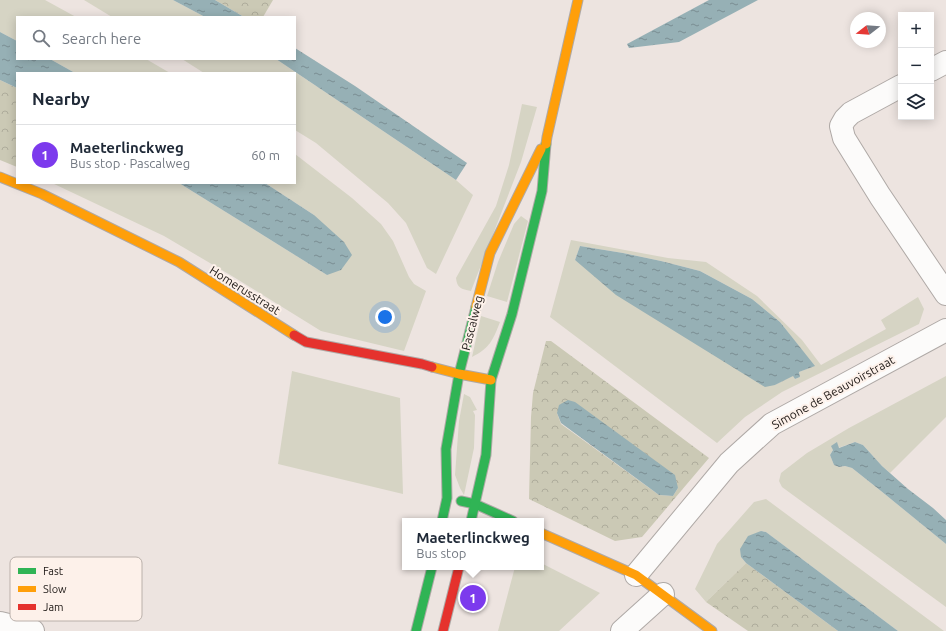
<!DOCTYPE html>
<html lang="en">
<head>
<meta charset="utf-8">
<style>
  :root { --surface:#fff; --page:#f6f6f7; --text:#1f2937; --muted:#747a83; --line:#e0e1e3; --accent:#7c3aed }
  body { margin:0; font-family:Ubuntu,sans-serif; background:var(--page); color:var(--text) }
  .controls { position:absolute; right:12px; top:12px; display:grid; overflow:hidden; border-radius:0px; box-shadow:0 2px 10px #0003 }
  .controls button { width:36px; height:36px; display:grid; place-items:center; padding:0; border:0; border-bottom:1px solid var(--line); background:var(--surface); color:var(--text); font:20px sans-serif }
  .compass { position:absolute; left:850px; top:12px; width:36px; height:36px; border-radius:50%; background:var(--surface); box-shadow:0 2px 10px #0003; rotate:253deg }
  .you { position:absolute; left:385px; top:317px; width:14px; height:14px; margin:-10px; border:3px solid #fff; border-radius:50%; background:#1a73e8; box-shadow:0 0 0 6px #1a73e833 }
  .badge { display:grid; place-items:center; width:26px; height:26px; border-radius:50%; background:var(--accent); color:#fff; font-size:13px; font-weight:700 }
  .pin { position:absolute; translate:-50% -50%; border:2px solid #fff; box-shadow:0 1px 4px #0006 }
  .popup { position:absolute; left:402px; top:518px; width:142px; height:52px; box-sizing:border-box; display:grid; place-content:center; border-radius:0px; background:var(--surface); filter:drop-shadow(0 1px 3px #0005); font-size:13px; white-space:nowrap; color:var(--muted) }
  .popup b { font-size:15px; color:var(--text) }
  .popup::after { content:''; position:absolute; left:50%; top:100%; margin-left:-8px; border:8px solid transparent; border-top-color:var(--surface) }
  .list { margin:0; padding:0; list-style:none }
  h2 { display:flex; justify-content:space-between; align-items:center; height:52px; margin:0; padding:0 16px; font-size:17px }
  h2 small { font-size:13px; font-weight:400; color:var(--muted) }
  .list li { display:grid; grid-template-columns:26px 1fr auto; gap:12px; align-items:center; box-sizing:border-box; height:60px; padding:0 16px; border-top:1px solid var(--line) }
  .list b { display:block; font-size:15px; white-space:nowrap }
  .list p { margin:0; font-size:13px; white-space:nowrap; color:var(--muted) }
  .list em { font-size:13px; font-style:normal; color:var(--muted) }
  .icon { flex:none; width:22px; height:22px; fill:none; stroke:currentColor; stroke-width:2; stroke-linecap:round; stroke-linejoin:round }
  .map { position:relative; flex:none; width:946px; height:631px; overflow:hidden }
  .search { position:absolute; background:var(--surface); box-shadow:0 2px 10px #0003; left:16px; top:16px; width:280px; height:44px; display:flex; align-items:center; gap:10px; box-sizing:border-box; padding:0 14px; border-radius:0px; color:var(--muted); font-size:15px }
  .panel { position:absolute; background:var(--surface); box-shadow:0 2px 10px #0003; left:16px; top:72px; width:280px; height:112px; border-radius:0px }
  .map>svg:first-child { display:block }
  .green { fill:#d6d4c4; fill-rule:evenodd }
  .forest { fill:url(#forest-crowns); fill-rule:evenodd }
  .water { fill:url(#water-ripples) }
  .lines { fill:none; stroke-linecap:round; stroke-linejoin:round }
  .street-casing { stroke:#afa9a6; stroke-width:24 }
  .fast-casing { stroke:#afa9a6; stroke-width:11 }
  .slow-casing { stroke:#afa9a6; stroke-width:11 }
  .jam-casing { stroke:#afa9a6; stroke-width:11 }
  .street { stroke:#fcfbfa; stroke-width:22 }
  .fast { stroke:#30b455; stroke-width:9 }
  .slow { stroke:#ff9f0a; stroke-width:9 }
  .jam { stroke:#e5322d; stroke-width:9 }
  .labels { text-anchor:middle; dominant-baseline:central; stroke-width:4; stroke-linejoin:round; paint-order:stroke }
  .street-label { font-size:12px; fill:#1c1714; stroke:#fdf1ea }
  .key { fill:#fdf1ea; stroke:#bab0aa; stroke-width:1 }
  .key-label { font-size:11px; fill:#1c1714 }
</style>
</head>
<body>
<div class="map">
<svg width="946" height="631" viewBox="0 0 946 631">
  <defs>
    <pattern id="forest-crowns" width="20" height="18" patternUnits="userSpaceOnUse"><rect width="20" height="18" fill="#cbc9b5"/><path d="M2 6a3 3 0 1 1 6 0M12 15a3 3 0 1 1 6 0" fill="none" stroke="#aeac9b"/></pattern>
    <pattern id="water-ripples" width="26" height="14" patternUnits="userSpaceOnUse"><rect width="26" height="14" fill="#96b0b5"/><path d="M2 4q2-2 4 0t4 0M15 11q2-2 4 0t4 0" fill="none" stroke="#7a8e92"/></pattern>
  </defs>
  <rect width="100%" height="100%" fill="#ede4e0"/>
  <g class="green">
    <path d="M0,0H45L76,17H17V41L0,32Z"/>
    <path d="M84,0H173L205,17H112Z"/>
    <path d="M50,59H146L170,73H75Z"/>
    <path d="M182,59H276L456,180L473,195L436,274L427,268L406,223L388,203L316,143L295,130V73H204Z"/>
    <path d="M522,104L537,107L521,162L471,291C461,289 457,288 456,278L496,206L509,165Z"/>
    <path d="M295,154L352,198L381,224L393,241L409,277L414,284L426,291L404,351L321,331L232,276L164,236L52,183H179L327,275L314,215L265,183H295Z"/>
    <path d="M521,216L528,221L507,302L487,296L498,262L514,224Z"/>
    <path d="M571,240L668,258L706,262L757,296L802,340L821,365L886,329L881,320L918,297L924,309L919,324L782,392L745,417L717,443L550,317ZM580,246L623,253L661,261L700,271L752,299L780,322L814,366L799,372L800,377L795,379L793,375L775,385L575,260Z"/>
    <path d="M481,316L500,322C493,340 490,348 472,357Z"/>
    <path d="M292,371L400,398L403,494L278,464Z"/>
    <path d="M946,376V417L890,473L882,466L863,445L855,442L838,448L837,443L830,455L834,465L839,467L845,466L852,468L881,491L946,544V607L782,487L779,481L781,473L807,453L849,428Z"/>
    <path d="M464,394L470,397L477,410L473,411L475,415L474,448L464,495L460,488L455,475L459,421Z"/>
    <path d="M766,499L944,631H898L766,532L761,531L741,557L746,563L706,602L695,589L717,544L754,502Z"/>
    <path d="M541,563L600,593L559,631H498L515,567H541Z"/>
  </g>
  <g class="forest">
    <path d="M215,0H273L263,17H244Z"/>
    <path d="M0,80L17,88V167L0,160Z"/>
    <path d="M546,341H551L709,458L642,537L615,541L529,499L531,417L533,393ZM557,413L678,488L673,496L659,495L561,424Z"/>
    <path d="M746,563L838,631H748L706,602Z"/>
  </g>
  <g class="water">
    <path d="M173,0H215L244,17H205Z"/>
    <path d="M709,0H758L679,42L629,48L627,44Z"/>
    <path d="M0,32L17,41V59H50L75,73H17V88L0,80Z"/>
    <path d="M295,48L355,86L467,163L456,180L276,59H295Z"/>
    <path d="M179,183H265L314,215L344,242L352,255L341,270L327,275Z"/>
    <path d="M580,246L623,253L661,261L700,271L752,299L780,322L815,366L799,372L800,377L795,379L793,376L775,385L765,387L616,295L575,260Z"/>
    <path d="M568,400L575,402L675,475L678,488L673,496L659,495L561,423L557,413L559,405Z"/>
    <path d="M837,442L839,448L855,442L863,445L882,466L908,489L933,508L946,520V544L881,491L852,468L845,466L839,467L834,465L830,455L833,450L831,446Z"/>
    <path d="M761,531L766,532L898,631H838L746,563L741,557L740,549L748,536Z"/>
  </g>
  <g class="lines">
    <defs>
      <g id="street">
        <path d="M931,70L946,62"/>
        <path d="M901,86L851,113L845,119L841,126L844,138L880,196L946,294"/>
        <path d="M636,575L729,463L772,424L946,330"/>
        <path d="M0,623L33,631"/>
        <path d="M622,631L663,594"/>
      </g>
      <g id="fast">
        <path d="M461,501L475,504L513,521"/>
        <path d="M442,521L447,498L446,449L459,374L476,307"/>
        <path d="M471,521L486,455L491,380L512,314L542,191L546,144"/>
        <path d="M416,631L432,567"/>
      </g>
      <g id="slow">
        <path d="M546,144L547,137L578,0"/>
        <path d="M0,177L42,194L179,262L294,335"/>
        <path d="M476,307L490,253L541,149"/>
        <path d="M432,367L459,374L491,380"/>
        <path d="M541,533L636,575L712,631"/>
      </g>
      <g id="jam">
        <path d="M294,335L306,342L422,364L432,367"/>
        <path d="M443,631L459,567"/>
      </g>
    </defs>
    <use href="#street" class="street-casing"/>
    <use href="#fast" class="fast-casing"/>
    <use href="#slow" class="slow-casing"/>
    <use href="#jam" class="jam-casing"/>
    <use href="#street" class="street"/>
    <use href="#fast" class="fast"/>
    <use href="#slow" class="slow"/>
    <use href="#jam" class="jam"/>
  </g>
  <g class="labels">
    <g class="street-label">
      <text transform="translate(245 290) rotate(32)">Homerusstraat</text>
      <text transform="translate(472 323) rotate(-76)">Pascalweg</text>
      <text transform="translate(833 392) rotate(-29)">Simone de Beauvoirstraat</text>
    </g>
  </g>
  <rect x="10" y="557" width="132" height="64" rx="6" class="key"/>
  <rect x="18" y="568" width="18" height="6" fill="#30b455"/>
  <rect x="18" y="586" width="18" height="6" fill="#ff9f0a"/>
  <rect x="18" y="604" width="18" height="6" fill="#e5322d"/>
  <g class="key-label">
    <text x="43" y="575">Fast</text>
    <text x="43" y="593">Slow</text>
    <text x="43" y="611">Jam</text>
  </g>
</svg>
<div class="controls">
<button>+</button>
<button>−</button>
<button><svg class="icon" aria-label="layers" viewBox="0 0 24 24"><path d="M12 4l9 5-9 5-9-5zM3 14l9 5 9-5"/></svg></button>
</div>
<svg class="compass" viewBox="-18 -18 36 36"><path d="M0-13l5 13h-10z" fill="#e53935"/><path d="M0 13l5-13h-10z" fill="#747a83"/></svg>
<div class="you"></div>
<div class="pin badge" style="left:473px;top:598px">1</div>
<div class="popup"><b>Maeterlinckweg</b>Bus stop</div>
<div class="search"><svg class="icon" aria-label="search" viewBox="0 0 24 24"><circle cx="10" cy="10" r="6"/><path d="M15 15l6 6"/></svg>Search here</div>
<section class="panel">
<h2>Nearby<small></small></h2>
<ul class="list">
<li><span class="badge">1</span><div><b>Maeterlinckweg</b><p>Bus stop · Pascalweg</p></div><em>60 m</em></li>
</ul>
</section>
</div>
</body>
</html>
